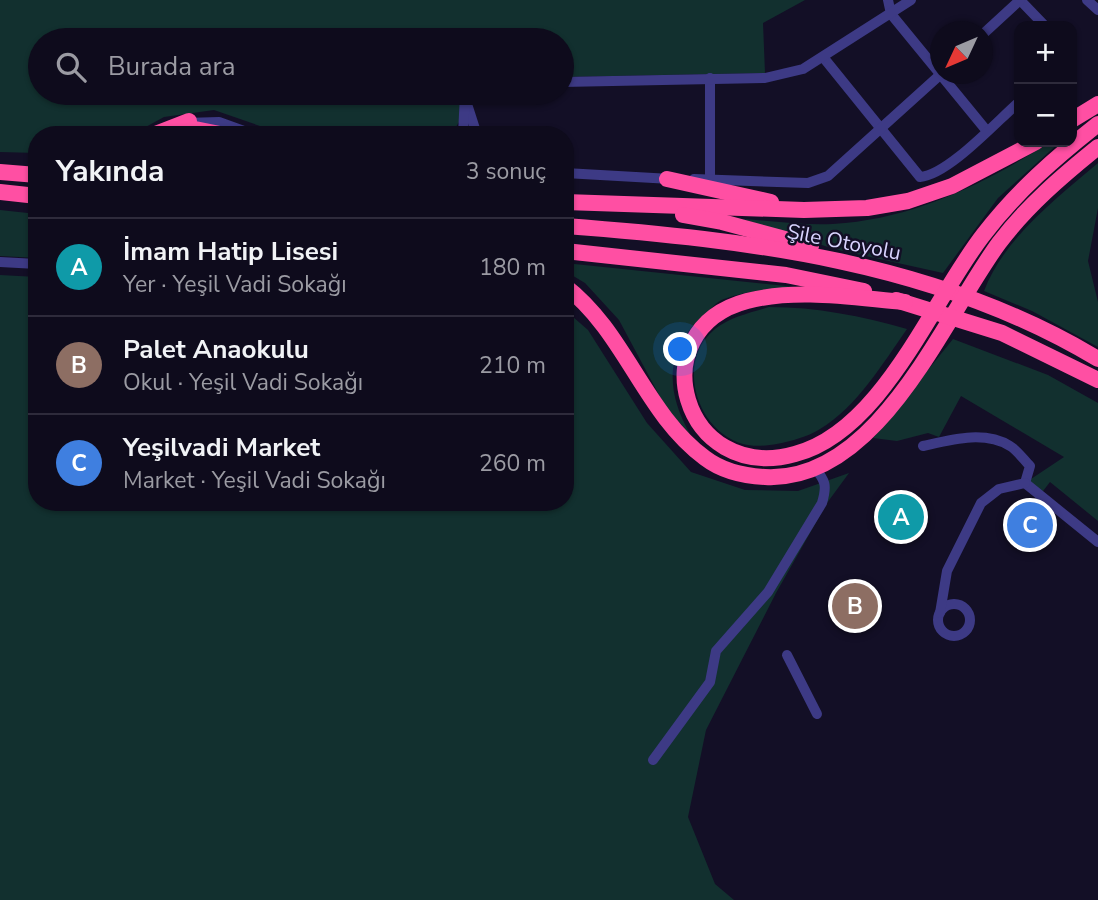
<!DOCTYPE html>
<html lang="tr">
<head>
<meta charset="utf-8">
<style>
  :root { --surface:#0e0b1c; --page:#171425; --text:#f1f3f6; --muted:#9b9ba3; --line:#2e2b3b; --accent:#b45309 }
  body { margin:0; font-family:"Nunito Sans",sans-serif; background:var(--page); color:var(--text) }
  .controls { position:absolute; right:21px; top:21px; display:grid; overflow:hidden; border-radius:14px; box-shadow:0 2px 5px #0004 }
  .controls button { width:63px; height:63px; display:grid; place-items:center; padding:0; border:0; border-bottom:2px solid var(--line); background:var(--surface); color:var(--text); font:35px sans-serif }
  .compass { position:absolute; left:930px; top:21px; width:63px; height:63px; border-radius:50%; background:var(--surface); box-shadow:0 2px 5px #0004; rotate:226deg }
  .you { position:absolute; left:681px; top:350px; width:24px; height:24px; margin:-18px; border:5px solid #fff; border-radius:50%; background:#1a73e8; box-shadow:0 0 0 10px #1a73e833 }
  .badge { display:grid; place-items:center; width:46px; height:46px; border-radius:50%; background:var(--accent); color:#fff; font-size:23px; font-weight:700 }
  .pin { position:absolute; translate:-50% -50%; border:4px solid #fff; box-shadow:0 2px 7px #0006 }
  .list { margin:0; padding:0; list-style:none }
  h2 { display:flex; justify-content:space-between; align-items:center; height:91px; margin:0; padding:0 28px; font-size:30px }
  h2 small { font-size:23px; font-weight:400; color:var(--muted) }
  .list li { display:grid; grid-template-columns:46px 1fr auto; gap:21px; align-items:center; box-sizing:border-box; height:98px; padding:0 28px; border-top:2px solid var(--line) }
  .list b { display:block; font-size:26px; white-space:nowrap }
  .list p { margin:0; font-size:23px; white-space:nowrap; color:var(--muted) }
  .list em { font-size:23px; font-style:normal; color:var(--muted) }
  .icon { flex:none; width:38px; height:38px; fill:none; stroke:currentColor; stroke-width:2; stroke-linecap:round; stroke-linejoin:round }
  .map { position:relative; flex:none; width:1098px; height:900px; overflow:hidden }
  .search { position:absolute; background:var(--surface); box-shadow:0 2px 5px #0004; left:28px; top:28px; width:546px; height:77px; display:flex; align-items:center; gap:18px; box-sizing:border-box; padding:0 24px; border-radius:38px; color:var(--muted); font-size:26px }
  .panel { position:absolute; background:var(--surface); box-shadow:0 2px 5px #0004; left:28px; top:126px; width:546px; height:385px; border-radius:28px }
  .map>svg:first-child { display:block }
  .green { fill:#12302f }
  .lines { fill:none; stroke-linecap:round; stroke-linejoin:round }
  .minor { stroke:#3d3a85; stroke-width:10 }
  .highway { stroke:#ff4fa3; stroke-width:16 }
  .labels { text-anchor:middle; dominant-baseline:central; stroke-width:5; stroke-linejoin:round; paint-order:stroke }
  .street-label { font-size:21px; fill:#d9d4ff; stroke:#130f26 }
</style>
</head>
<body>
<div class="map">
<svg width="1098" height="900" viewBox="0 0 1098 900">
  <rect width="100%" height="100%" fill="#130f26"/>
  <g class="green">
    <path d="M0,0H805L763,23L765,73L562,77V40H40V93H461L459,122L451,135H286L214,110L164,117L131,135H37V153L0,152Z"/>
    <path d="M1051,142H1060L998,198L943,273L834,249L743,219C776,221 812,227 845,223C922,215 986,182 1051,142Z"/>
    <path d="M1098,163V208L1088,261L1098,302V347L1032,311L984,291C1004,238 1057,198 1098,163Z"/>
    <path d="M0,210L37,214V258L0,256Z"/>
    <path d="M565,263L805,288C777,289 751,289 724,299C716,302 710,310 703,316C664,350 666,392 690,434L666,408L619,320L585,283L565,271Z"/>
    <path d="M0,275L37,277V502H565V310L588,330L647,423L691,472L745,490L798,491L849,473L827,503L776,593L706,730L688,817L715,884L734,900H0Z"/>
    <path d="M769,307C817,307 861,316 907,329C883,363 857,407 820,429C803,440 763,450 743,444C696,431 675,361 715,329C730,317 750,313 769,307Z"/>
    <path d="M953,339L1048,375L1098,403V521L1050,482L1040,495L1025,483L1064,457L961,396L939,437L928,433L897,441L873,438Z"/>
  </g>
  <g class="lines">
    <g class="minor">
      <path d="M888,0L891,14L986,130"/>
      <path d="M1020,0L1045,26"/>
      <path d="M1087,0L1098,10"/>
      <path d="M982,35L1020,0"/>
      <path d="M823,57L920,177C948,175 996,122 1019,102"/>
      <path d="M710,78V180"/>
      <path d="M562,82L765,78L803,69L911,0"/>
      <path d="M468,107L477,135"/>
      <path d="M185,123L219,122L255,135"/>
      <path d="M463,135L465,93"/>
      <path d="M565,173L671,179"/>
      <path d="M694,179L808,183L828,176L941,74"/>
      <path d="M0,262L37,264"/>
      <path d="M923,446C950,440 984,430 1010,446C1017,450 1024,460 1030,466L1025,483"/>
      <path d="M1025,483L1098,542"/>
      <circle cx="954" cy="620" r="16"/>
      <path d="M940,613L947,571L981,503L999,489L1025,483"/>
      <path d="M787,655L817,714"/>
      <path d="M653,760L710,682L716,651L768,592L822,503C827,486 826,481 814,467"/>
    </g>
    <g class="highway">
      <path d="M1072,120L1098,104"/>
      <path d="M153,135L189,121"/>
      <path d="M182,135L195,129L225,135"/>
      <path d="M0,172L37,175"/>
      <path d="M667,179L771,202"/>
      <path d="M0,192L37,196"/>
      <path d="M565,202L804,210L867,208L908,201L952,186L1036,142"/>
      <path d="M683,215L722,222L811,246"/>
      <path d="M565,226C750,240 937,262 1098,359"/>
      <path d="M565,251L786,275L864,291"/>
      <path d="M565,286C626,333 644,413 705,458C722,471 744,476 765,477C878,483 943,319 999,243C1027,206 1062,176 1098,147"/>
      <path d="M896,300L1002,333L1098,380"/>
      <path d="M905,302C855,298 797,288 747,301C638,330 683,485 795,454C883,431 932,300 984,234C1017,191 1056,157 1098,124"/>
    </g>
  </g>
  <g class="labels">
    <g class="street-label">
      <text transform="translate(844 242) rotate(11)">Şile Otoyolu</text>
    </g>
  </g>
</svg>
<div class="controls">
<button>+</button>
<button>−</button>
</div>
<svg class="compass" viewBox="-18 -18 36 36"><path d="M0-13l5 13h-10z" fill="#e53935"/><path d="M0 13l5-13h-10z" fill="#9b9ba3"/></svg>
<div class="you"></div>
<div class="pin badge" style="left:901px;top:517px;background:#0f9aa8">A</div>
<div class="pin badge" style="left:855px;top:606px;background:#8d6e63">B</div>
<div class="pin badge" style="left:1030px;top:525px;background:#3f7fe0">C</div>
<div class="search"><svg class="icon" aria-label="search" viewBox="0 0 24 24"><circle cx="10" cy="10" r="6"/><path d="M15 15l6 6"/></svg>Burada ara</div>
<section class="panel">
<h2>Yakında<small>3 sonuç</small></h2>
<ul class="list">
<li><span class="badge" style="background:#0f9aa8">A</span><div><b>İmam Hatip Lisesi</b><p>Yer · Yeşil Vadi Sokağı</p></div><em>180 m</em></li>
<li><span class="badge" style="background:#8d6e63">B</span><div><b>Palet Anaokulu</b><p>Okul · Yeşil Vadi Sokağı</p></div><em>210 m</em></li>
<li><span class="badge" style="background:#3f7fe0">C</span><div><b>Yeşilvadi Market</b><p>Market · Yeşil Vadi Sokağı</p></div><em>260 m</em></li>
</ul>
</section>
</div>
</body>
</html>
